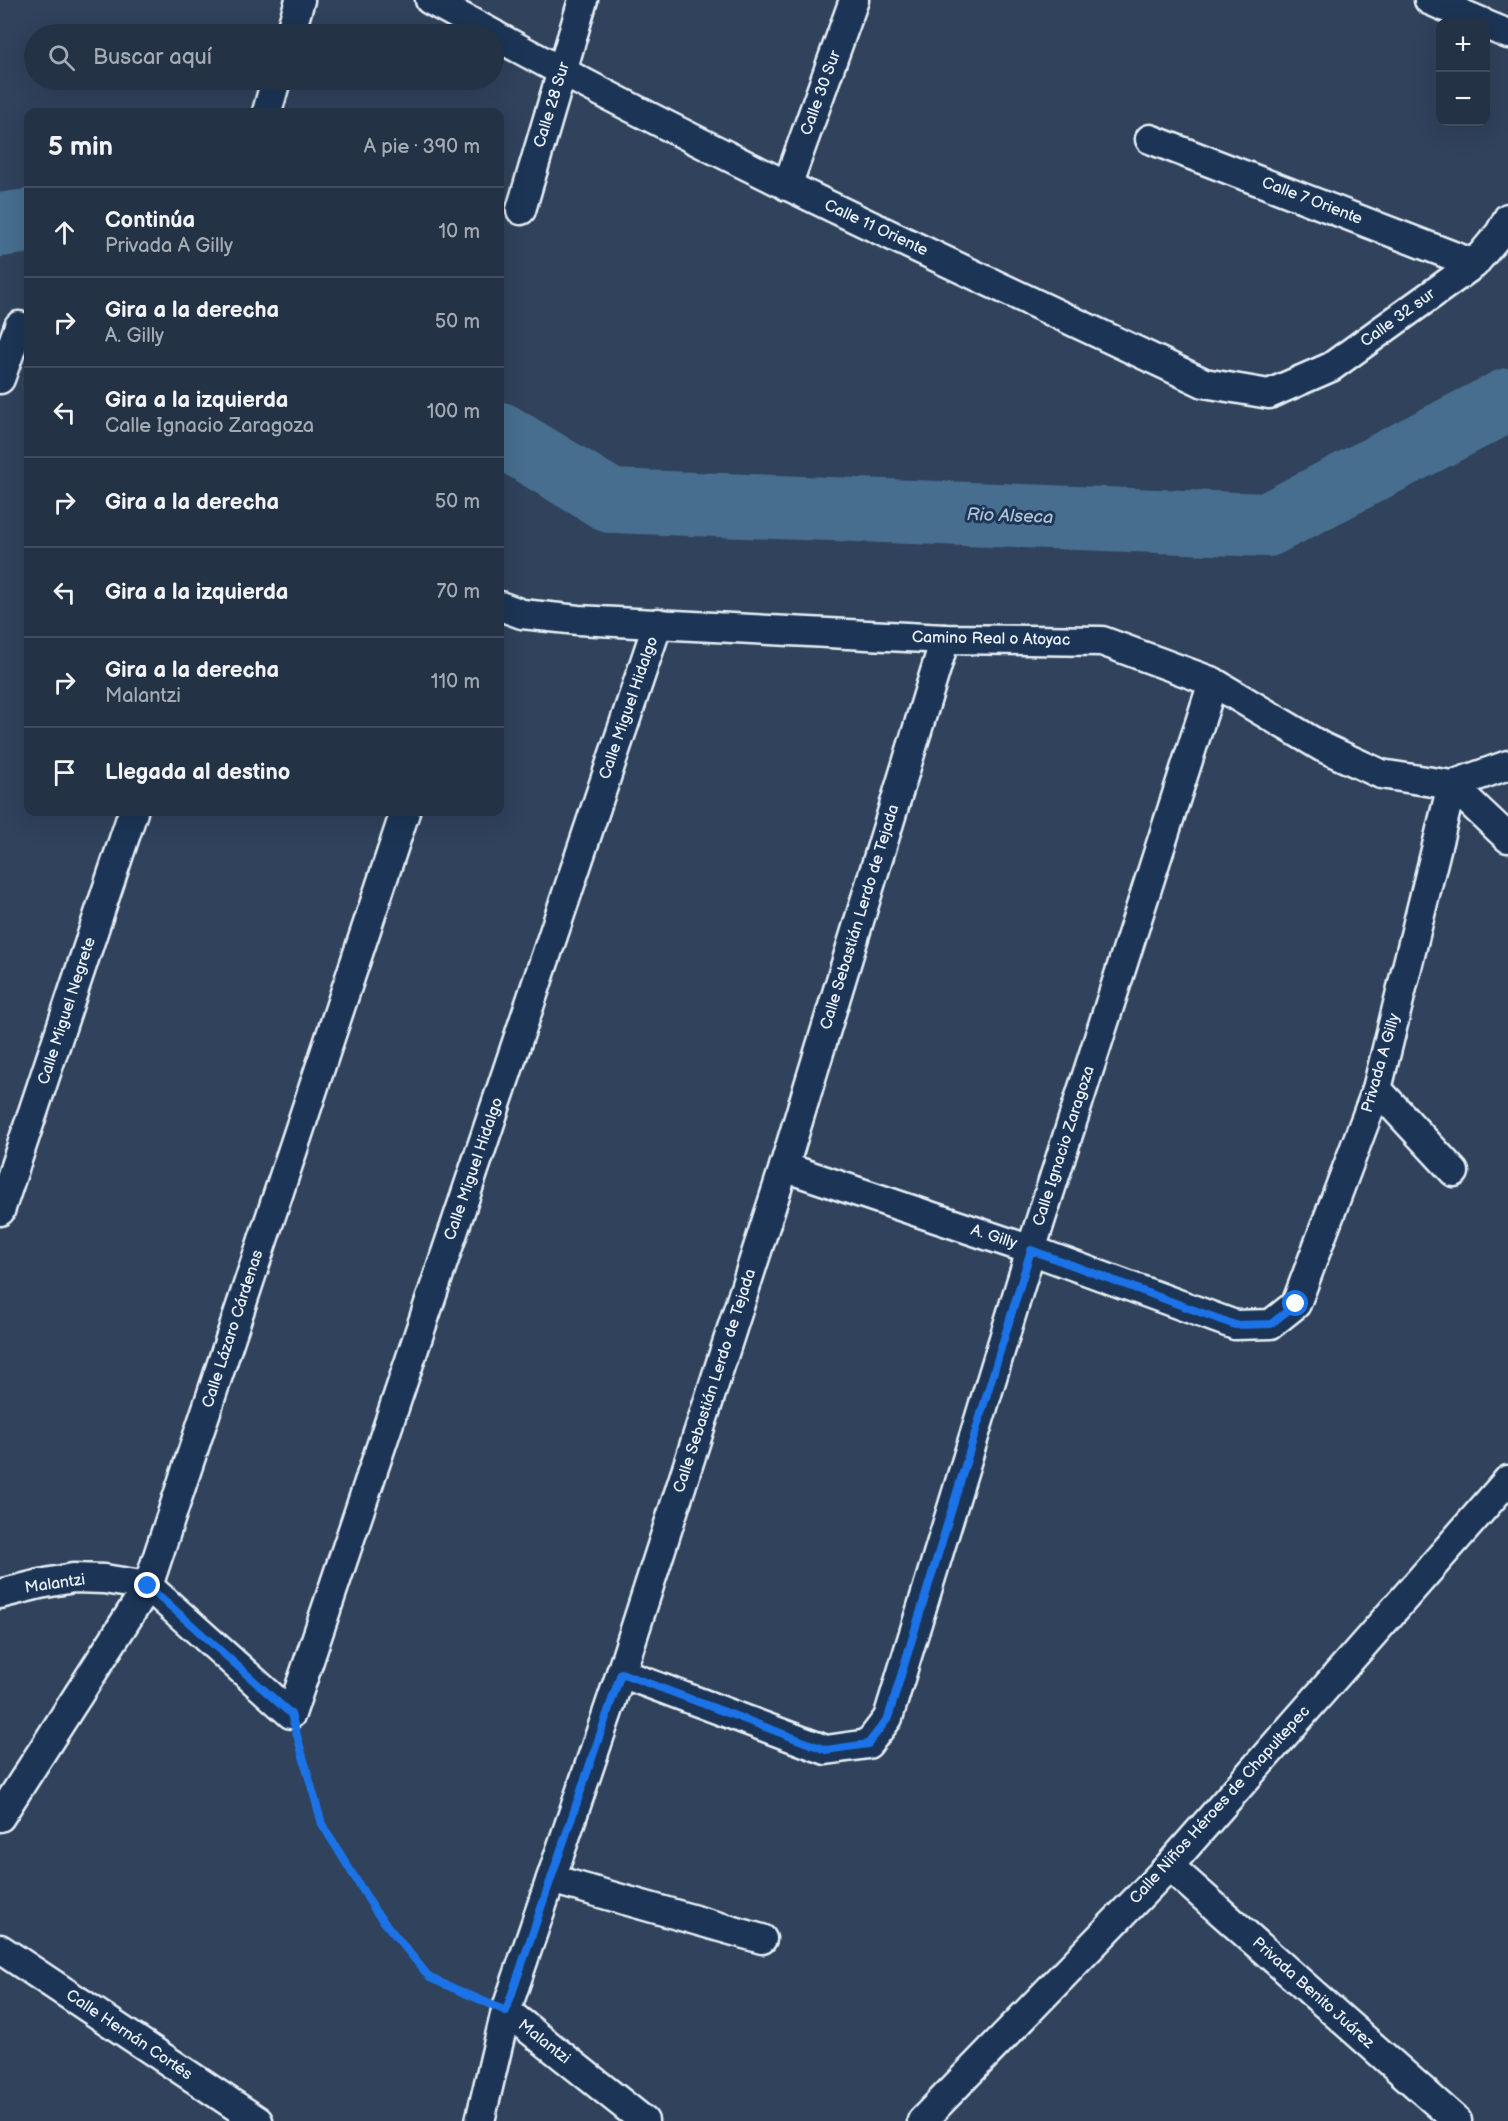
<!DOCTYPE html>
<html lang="es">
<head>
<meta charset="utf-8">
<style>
  :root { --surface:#243245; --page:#303e50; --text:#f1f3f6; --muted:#a3aab3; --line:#414d5e }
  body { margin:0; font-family:"Balsamiq Sans",sans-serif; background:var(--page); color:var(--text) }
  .controls { position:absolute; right:18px; top:18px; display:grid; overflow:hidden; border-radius:12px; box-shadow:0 6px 24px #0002 }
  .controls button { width:54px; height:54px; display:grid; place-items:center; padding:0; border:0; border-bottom:2px solid var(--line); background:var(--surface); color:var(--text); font:30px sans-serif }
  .stop { position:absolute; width:18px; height:18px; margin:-14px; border:4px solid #1a73e8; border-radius:50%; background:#fff }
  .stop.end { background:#1a73e8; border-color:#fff; box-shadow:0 2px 6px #0008 }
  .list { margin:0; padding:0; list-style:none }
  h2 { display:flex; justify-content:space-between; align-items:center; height:78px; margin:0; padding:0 24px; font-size:26px }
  h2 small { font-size:20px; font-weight:400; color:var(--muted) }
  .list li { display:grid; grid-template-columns:39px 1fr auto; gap:18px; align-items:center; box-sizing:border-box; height:90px; padding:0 24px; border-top:2px solid var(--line) }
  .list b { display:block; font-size:22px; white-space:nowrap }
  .list p { margin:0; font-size:20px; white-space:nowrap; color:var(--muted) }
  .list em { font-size:20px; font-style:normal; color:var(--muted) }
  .icon { flex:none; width:33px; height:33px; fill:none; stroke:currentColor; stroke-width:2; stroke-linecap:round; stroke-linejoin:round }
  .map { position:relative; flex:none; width:1508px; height:2121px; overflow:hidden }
  .search { position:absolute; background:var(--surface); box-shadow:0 6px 24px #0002; left:24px; top:24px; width:480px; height:66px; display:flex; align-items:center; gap:15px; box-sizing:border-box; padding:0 21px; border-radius:33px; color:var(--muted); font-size:22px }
  .panel { position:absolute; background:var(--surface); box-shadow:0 6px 24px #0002; left:24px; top:108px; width:480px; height:708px; border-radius:12px }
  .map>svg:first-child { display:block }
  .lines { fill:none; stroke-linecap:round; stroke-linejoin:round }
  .river { stroke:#466e8e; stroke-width:64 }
  .street-casing { stroke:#e8f1f8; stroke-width:33 }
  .path { stroke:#e8f1f8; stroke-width:4; stroke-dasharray:6 4.5; stroke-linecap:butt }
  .street { stroke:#1d3557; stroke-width:28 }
  .route { stroke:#1a73e8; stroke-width:8 }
  .labels { text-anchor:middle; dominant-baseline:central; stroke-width:6; stroke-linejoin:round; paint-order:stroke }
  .street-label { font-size:16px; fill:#e8f1f8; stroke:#1d3557 }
  .water-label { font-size:18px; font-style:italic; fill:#afc3d3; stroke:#1d3557 }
</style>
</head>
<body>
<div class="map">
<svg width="1508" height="2121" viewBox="0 0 1508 2121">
  <rect width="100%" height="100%" fill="#30425c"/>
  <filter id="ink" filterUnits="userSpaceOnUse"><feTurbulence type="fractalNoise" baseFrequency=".0167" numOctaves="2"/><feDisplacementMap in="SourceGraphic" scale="12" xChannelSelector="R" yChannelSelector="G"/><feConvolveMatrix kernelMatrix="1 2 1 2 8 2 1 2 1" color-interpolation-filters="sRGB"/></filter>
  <g filter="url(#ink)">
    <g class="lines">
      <g class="river">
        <path d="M0,225L28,221"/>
        <path d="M500,434L611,501L1267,525L1508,400"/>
      </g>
      <defs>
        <g id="street">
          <path d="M430,0L493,34"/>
          <path d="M1429,0L1481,22"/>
          <path d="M1486,25L1508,34"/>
          <path d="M290,34L300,0"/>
          <path d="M494,35C725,161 965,270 1204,383L1269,394L1331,367L1474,264L1500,233L1508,218"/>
          <path d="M267,112L276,80"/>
          <path d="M1150,139L1474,264"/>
          <path d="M787,186L854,0"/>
          <path d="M521,210L583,0"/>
          <path d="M0,379L19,326"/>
          <path d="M500,606L522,614L578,620L945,639L1102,641L1213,682L1322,747L1381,774L1452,785L1508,765"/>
          <path d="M1452,785L1508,838"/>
          <path d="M1377,1089L1454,1172"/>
          <path d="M784,1167L1031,1250L1235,1325L1271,1324L1296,1304L1377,1089L1452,785"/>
          <path d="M0,1211L133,812"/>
          <path d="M0,1594L40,1584L73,1578L104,1579L148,1586L291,1714L658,623"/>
          <path d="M621,1673L826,1750L868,1744L888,1718L1031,1250L1213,682"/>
          <path d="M0,1817L148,1586L405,812"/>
          <path d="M1169,1866L1457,2121"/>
          <path d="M551,1879L762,1939"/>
          <path d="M0,1949L258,2121"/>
          <path d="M506,2011L644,2121"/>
          <path d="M480,2121L506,2011L621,1673L784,1167L945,639"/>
          <path d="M922,2121L1169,1866L1508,1480"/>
        </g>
      </defs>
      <use href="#street" class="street-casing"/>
      <path class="path" d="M299,1744L322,1824L376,1912L430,1978L476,1998"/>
      <use href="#street" class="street"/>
    </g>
  </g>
  <g class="lines" filter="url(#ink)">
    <path class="route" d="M148,1586L291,1714L322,1824L376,1912L430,1978L506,2011L621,1673L826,1750L868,1744L888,1718L1031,1250L1235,1325L1271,1324L1296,1304"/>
  </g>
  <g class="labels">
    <g class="street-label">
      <text transform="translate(821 93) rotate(-70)">Calle 30 Sur</text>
      <text transform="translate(552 105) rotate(-73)">Calle 28 Sur</text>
      <text transform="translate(1312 201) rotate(21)">Calle 7 Oriente</text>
      <text transform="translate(876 228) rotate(25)">Calle 11 Oriente</text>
      <text transform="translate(1398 318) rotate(-36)">Calle 32 sur</text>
      <text transform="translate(991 639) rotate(1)">Camino Real o Atoyac</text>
      <text transform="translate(629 708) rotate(-71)">Calle Miguel Hidalgo</text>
      <text transform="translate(860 917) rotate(-73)">Calle Sebastián Lerdo de Tejada</text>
      <text transform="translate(67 1011) rotate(-72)">Calle Miguel Negrete</text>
      <text transform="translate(1381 1063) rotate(-74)">Privada A Gilly</text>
      <text transform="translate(1064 1146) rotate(-72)">Calle Ignacio Zaragoza</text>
      <text transform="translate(474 1169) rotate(-71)">Calle Miguel Hidalgo</text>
      <text transform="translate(994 1237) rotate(18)">A. Gilly</text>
      <text transform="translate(233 1329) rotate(-72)">Calle Lázaro Cárdenas</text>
      <text transform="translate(715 1381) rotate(-72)">Calle Sebastián Lerdo de Tejada</text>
      <text transform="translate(55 1584) rotate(-8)">Malantzi</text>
      <text transform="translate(1220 1805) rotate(-48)">Calle Niños Héroes de Chapultepec</text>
      <text transform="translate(1313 1993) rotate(42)">Privada Benito Juárez</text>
      <text transform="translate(129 2035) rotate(34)">Calle Hernán Cortés</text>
      <text transform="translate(544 2042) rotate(38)">Malantzi</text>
    </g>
    <g class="water-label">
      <text transform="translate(1010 516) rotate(2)">Rio Alseca</text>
    </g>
  </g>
</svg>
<div class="controls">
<button>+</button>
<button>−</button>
</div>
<div class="stop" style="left:1296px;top:1304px"></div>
<div class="stop end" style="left:148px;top:1586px"></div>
<div class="search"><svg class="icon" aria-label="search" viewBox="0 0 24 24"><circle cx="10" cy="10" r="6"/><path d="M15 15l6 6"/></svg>Buscar aquí</div>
<section class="panel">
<h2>5 min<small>A pie · 390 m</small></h2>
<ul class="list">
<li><svg class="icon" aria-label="ahead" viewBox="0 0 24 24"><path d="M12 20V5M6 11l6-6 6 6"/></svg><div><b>Continúa</b><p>Privada A Gilly</p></div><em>10 m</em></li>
<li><svg class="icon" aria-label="right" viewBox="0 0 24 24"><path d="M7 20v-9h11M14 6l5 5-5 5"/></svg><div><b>Gira a la derecha</b><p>A. Gilly</p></div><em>50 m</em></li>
<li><svg class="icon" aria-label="left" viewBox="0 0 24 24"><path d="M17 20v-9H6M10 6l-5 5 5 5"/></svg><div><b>Gira a la izquierda</b><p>Calle Ignacio Zaragoza</p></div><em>100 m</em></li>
<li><svg class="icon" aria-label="right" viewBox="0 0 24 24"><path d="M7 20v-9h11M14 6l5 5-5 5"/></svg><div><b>Gira a la derecha</b></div><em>50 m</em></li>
<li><svg class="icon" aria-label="left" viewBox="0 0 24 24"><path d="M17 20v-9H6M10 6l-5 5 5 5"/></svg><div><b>Gira a la izquierda</b></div><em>70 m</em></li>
<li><svg class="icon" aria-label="right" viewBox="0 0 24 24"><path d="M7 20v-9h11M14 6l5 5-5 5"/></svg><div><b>Gira a la derecha</b><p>Malantzi</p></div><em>110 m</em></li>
<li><svg class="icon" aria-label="arrive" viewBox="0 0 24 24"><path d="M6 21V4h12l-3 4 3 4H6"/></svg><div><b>Llegada al destino</b></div></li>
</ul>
</section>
</div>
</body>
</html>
